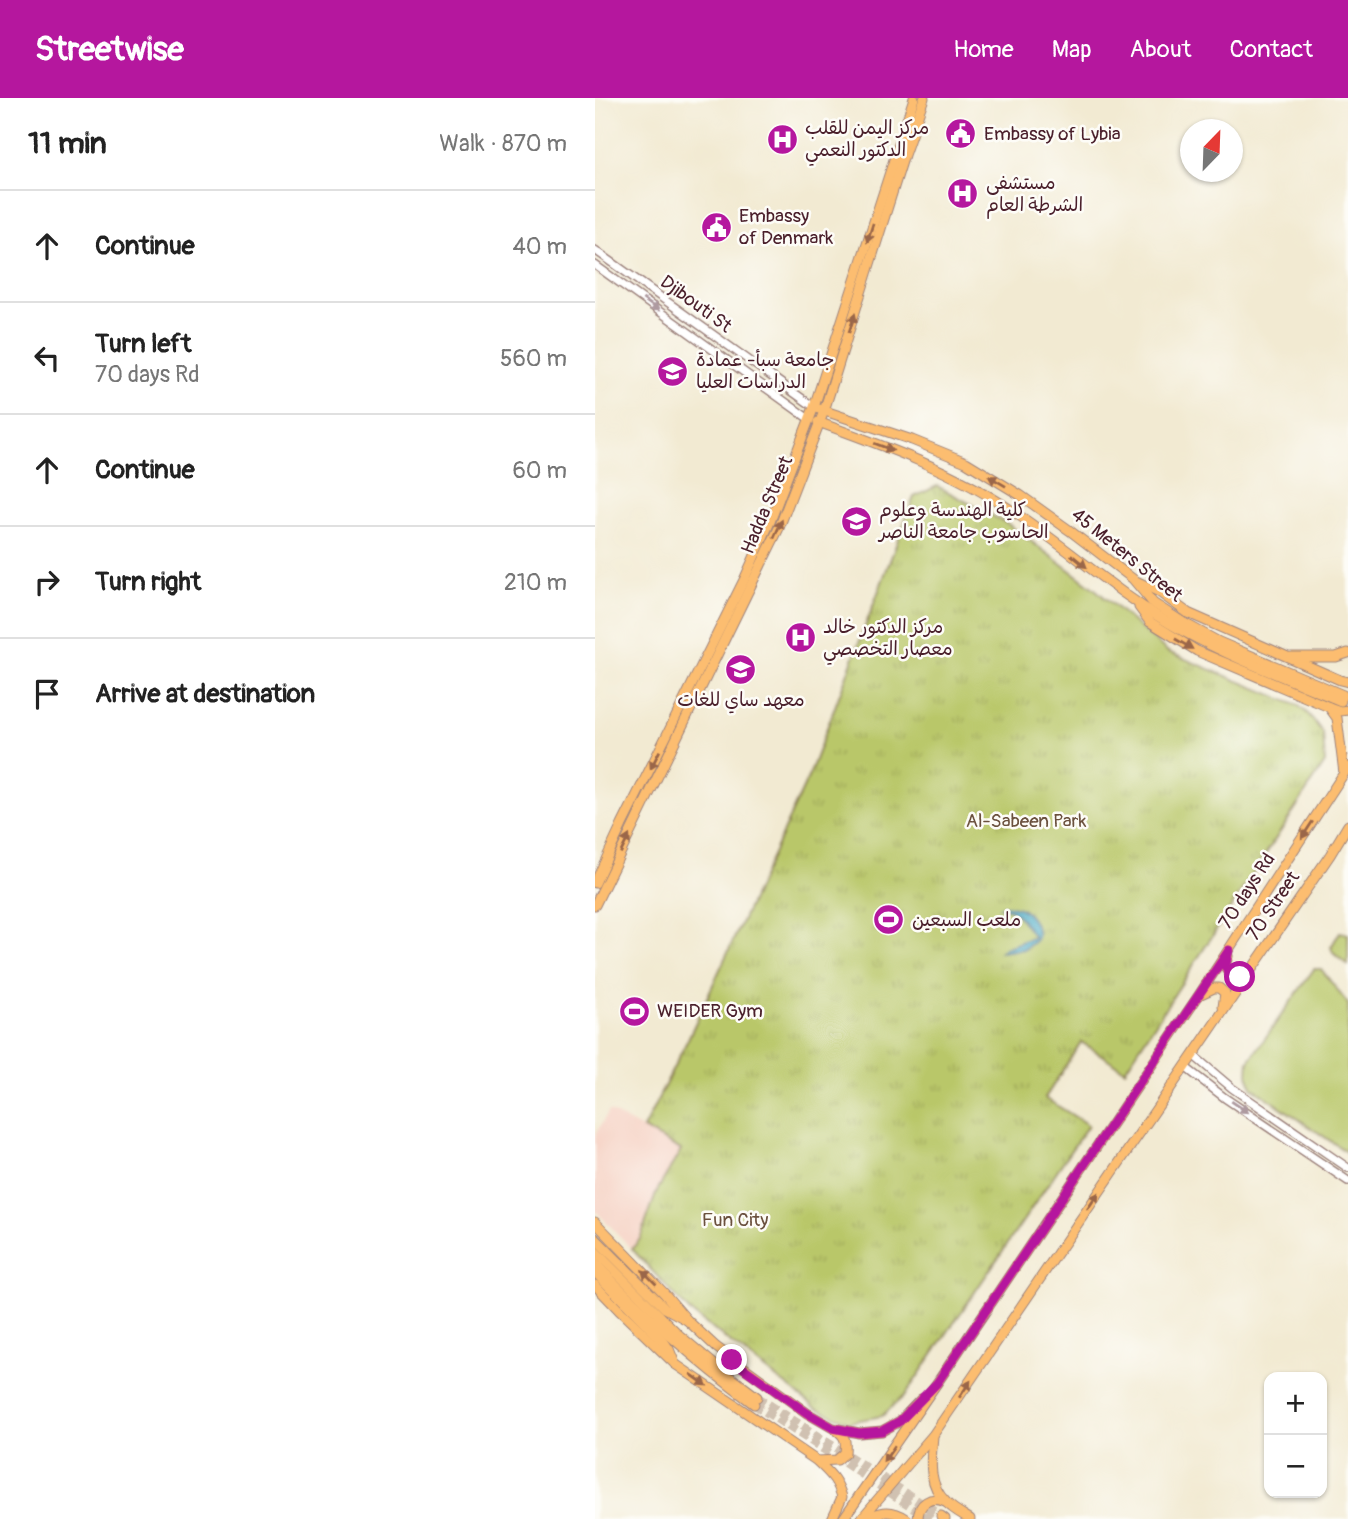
<!DOCTYPE html>
<html lang="en">
<head>
<meta charset="utf-8">
<style>
  :root { --surface:#fff; --page:#f6f6f6; --text:#222; --muted:#767676; --line:#e0e0e0; --accent:#b5179e }
  body { margin:0; font-family:Pangolin,"Playpen Sans Arabic",sans-serif; background:var(--page); color:var(--text) }
  .controls { position:absolute; right:21px; bottom:21px; display:grid; overflow:hidden; border-radius:14px; box-shadow:0 2px 5px #0004 }
  .controls button { width:63px; height:63px; display:grid; place-items:center; padding:0; border:0; border-bottom:2px solid var(--line); background:var(--surface); color:var(--text); font:35px sans-serif }
  .compass { position:absolute; left:585px; top:21px; width:63px; height:63px; border-radius:50%; background:var(--surface); box-shadow:0 2px 5px #0004; rotate:23deg }
  .stop { position:absolute; width:21px; height:21px; margin:-16px; border:5px solid #b5179e; border-radius:50%; background:#fff }
  .stop.end { background:#b5179e; border-color:#fff; box-shadow:0 2px 7px #0008 }
  .list { margin:0; padding:0; list-style:none }
  h2 { display:flex; justify-content:space-between; align-items:center; height:91px; margin:0; padding:0 28px; font-size:30px }
  h2 small { font-size:23px; font-weight:400; color:var(--muted) }
  .list li { display:grid; grid-template-columns:46px 1fr auto; gap:21px; align-items:center; box-sizing:border-box; height:112px; padding:0 28px; border-top:2px solid var(--line) }
  .list b { display:block; font-size:26px; white-space:nowrap }
  .list p { margin:0; font-size:23px; white-space:nowrap; color:var(--muted) }
  .list em { font-size:23px; font-style:normal; color:var(--muted) }
  .icon { flex:none; width:38px; height:38px; fill:none; stroke:currentColor; stroke-width:2; stroke-linecap:round; stroke-linejoin:round }
  .map { position:relative; flex:none; width:753px; height:1421px; overflow:hidden }
  header { display:flex; align-items:center; gap:42px; box-sizing:border-box; height:98px; padding:0 35px; background:var(--accent); color:#fff }
  header strong { font-size:33px }
  nav { display:flex; gap:38px; margin-inline-start:auto; font-size:24px }
  main { display:flex }
  aside { flex:1; background:var(--surface) }
  .map>svg:first-child { display:block }
  .built { fill:#f6d2c4 }
  .green { fill:#b9c769; stroke:#82734a; stroke-width:2 }
  .park { fill:url(#park-tufts); stroke:#82734a; stroke-width:2 }
  .water { fill:#44a8c4; stroke:#476478; stroke-width:2 }
  .lines { fill:none; stroke-linecap:round; stroke-linejoin:round }
  .trunk-tunnel { stroke:#d0c1b1; stroke-width:9; stroke-dasharray:9 4.5; stroke-linecap:butt }
  .tertiary-casing { stroke:#9e847e; stroke-width:10 }
  .primary-casing { stroke:#9e847e; stroke-width:11 }
  .trunk-casing { stroke:#9e847e; stroke-width:11 }
  .tertiary { stroke:#fff; stroke-width:7 }
  .primary { stroke:#fcbd6f; stroke-width:9 }
  .trunk { stroke:#fcbd6f; stroke-width:9 }
  .oneway { fill:#9a664a }
  .oneway2 { fill:#ae9aa0 }
  .route { stroke:#b5179e; stroke-width:9 }
  .labels { text-anchor:middle; dominant-baseline:central; stroke-width:5; stroke-linejoin:round; paint-order:stroke }
  .poi-label { font-size:19px; fill:#4a1f2b; stroke:#fdfcf7; text-anchor:start }
  .street-label { font-size:19px; fill:#4a1f2b; stroke:#fdfcf7 }
  .park-label { font-size:19px; fill:#6b513e; stroke:#fdfcf7 }
</style>
</head>
<body>
<header>
<strong>Streetwise</strong>
<nav><a>Home</a><a>Map</a><a>About</a><a>Contact</a></nav>
</header>
<main>
<aside>
<h2>11 min<small>Walk · 870 m</small></h2>
<ul class="list">
<li><svg class="icon" aria-label="ahead" viewBox="0 0 24 24"><path d="M12 20V5M6 11l6-6 6 6"/></svg><div><b>Continue</b></div><em>40 m</em></li>
<li><svg class="icon" aria-label="left" viewBox="0 0 24 24"><path d="M17 20v-9H6M10 6l-5 5 5 5"/></svg><div><b>Turn left</b><p>70 days Rd</p></div><em>560 m</em></li>
<li><svg class="icon" aria-label="ahead" viewBox="0 0 24 24"><path d="M12 20V5M6 11l6-6 6 6"/></svg><div><b>Continue</b></div><em>60 m</em></li>
<li><svg class="icon" aria-label="right" viewBox="0 0 24 24"><path d="M7 20v-9h11M14 6l5 5-5 5"/></svg><div><b>Turn right</b></div><em>210 m</em></li>
<li><svg class="icon" aria-label="arrive" viewBox="0 0 24 24"><path d="M6 21V4h12l-3 4 3 4H6"/></svg><div><b>Arrive at destination</b></div></li>
</ul>
</aside>
<div class="map">
<svg width="753" height="1421" viewBox="0 0 753 1421">
  <defs>
    <pattern id="park-tufts" width="24" height="20" patternUnits="userSpaceOnUse" patternTransform="scale(1.75)"><rect width="24" height="20" fill="#b9c769"/><path d="M3 7l-1-3M5 7V3M7 7l1-3M15 17l-1-3M17 17v-4M19 17l1-3" fill="none" stroke="#a1aa5b"/></pattern>
  </defs>
  <rect width="100%" height="100%" fill="#fdfcf7"/>
  <filter id="ink" filterUnits="userSpaceOnUse"><feTurbulence type="fractalNoise" baseFrequency=".0143" numOctaves="2"/><feDisplacementMap in="SourceGraphic" scale="14" xChannelSelector="R" yChannelSelector="G"/><feConvolveMatrix kernelMatrix="1 2 1 2 8 2 1 2 1" color-interpolation-filters="sRGB"/></filter>
  <filter id="wash" filterUnits="userSpaceOnUse"><feTurbulence type="fractalNoise" baseFrequency=".00686" numOctaves="4" result="noise"/><feDisplacementMap in="SourceGraphic" scale="28" xChannelSelector="R" yChannelSelector="G"/><feGaussianBlur stdDeviation="1.57" result="paint"/><feColorMatrix in="noise" values="0 0 0 0 0 0 0 0 0 0 0 0 0 0 0 0 0 1.4 0 .05"/><feComposite in="paint" operator="in"/></filter>
  <g filter="url(#wash)">
    <rect width="100%" height="100%" fill="#f2ead2"/>
    <path class="built" d="M14,1013L86,1052L62,1093L45,1141L37,1151L0,1112V1037Z"/>
    <g class="green">
      <path d="M745,834L753,836V867C747,862 737,857 736,849Z"/>
      <path d="M719,871H726L753,906V1055L657,989L653,976L654,963Z"/>
    </g>
    <path class="park" d="M342,388L413,426L500,491L573,554L704,608L714,617L728,635L730,665L530,972L486,944L450,1000L493,1027L310,1297L287,1318L254,1324L221,1310L94,1213L37,1151L45,1141L62,1093L86,1052L48,1031L93,941L215,675L319,399Z"/>
    <path class="water" d="M409,807C414,808 421,808 426,811C434,815 445,830 442,840C440,845 434,846 430,851L405,854L409,850L439,839L426,821L416,812L405,809Z"/>
  </g>
  <g filter="url(#ink)">
    <g class="lines">
      <g class="trunk-tunnel">
        <path d="M162,1299L346,1418"/>
        <path d="M159,1306L336,1421"/>
      </g>
      <defs>
        <g id="tertiary">
          <path d="M0,152L219,309"/>
          <path d="M0,167L214,321"/>
          <path d="M598,957L637,990L753,1070"/>
          <path d="M590,969L630,1000L753,1083"/>
        </g>
        <g id="primary">
          <path d="M224,311L317,342L371,364L425,397L474,432L538,481L558,505L589,525L624,544L748,597"/>
          <path d="M223,324C289,348 357,372 416,412C474,450 524,498 586,532C637,560 693,581 746,603"/>
          <path d="M541,483L564,494L593,515L745,582L753,584"/>
          <path d="M544,509L555,524L602,553L734,609L742,620L749,675"/>
          <path d="M696,559H741L753,555"/>
          <path d="M734,609L745,613L753,612"/>
          <path d="M0,785L27,727L149,482L175,424L219,309L319,0"/>
          <path d="M0,807L184,430L229,313L309,57L329,0"/>
          <path d="M633,858L630,868C634,881 644,879 655,873"/>
          <path d="M606,896L619,890H624L630,895L628,909"/>
          <path d="M0,1124L69,1195L92,1222L121,1249L212,1315L238,1330L264,1335L287,1333L305,1323L326,1301"/>
          <path d="M0,1187L24,1212L80,1266L222,1363C235,1376 242,1381 247,1399L237,1421"/>
          <path d="M338,1338C336,1361 332,1386 351,1404C357,1411 367,1416 375,1421"/>
          <path d="M222,1363L242,1362L250,1355C251,1344 251,1338 241,1332"/>
          <path d="M269,1420C287,1414 295,1410 312,1421"/>
          <path d="M248,1421L342,1285L604,897L753,669"/>
          <path d="M266,1421L338,1337L735,757L753,727"/>
          <path d="M323,1421C323,1405 336,1397 350,1404"/>
        </g>
        <g id="trunk">
          <path d="M0,1140L70,1210L92,1222"/>
          <path d="M0,1153L84,1237L121,1268L162,1299"/>
          <path d="M0,1165C49,1217 101,1263 159,1306"/>
          <path d="M0,1174L69,1244L74,1251L80,1266"/>
          <path d="M346,1418L350,1421"/>
        </g>
      </defs>
      <use href="#tertiary" class="tertiary-casing"/>
      <use href="#primary" class="primary-casing"/>
      <use href="#trunk" class="trunk-casing"/>
      <use href="#tertiary" class="tertiary"/>
      <use href="#primary" class="primary"/>
      <use href="#trunk" class="trunk"/>
    </g>
    <defs><path id="oneway-solid" d="M-6-.8H1V-3.2L6.5 0L1 3.2V.8H-6Z" transform="scale(1.75)"/></defs>
    <g class="oneway">
      <use href="#oneway-solid" transform="translate(275 135) rotate(108)"/>
      <use href="#oneway-solid" transform="translate(257 225) rotate(-72)"/>
      <use href="#oneway-solid" transform="translate(289 349) rotate(21)"/>
      <use href="#oneway-solid" transform="translate(402 383) rotate(-149)"/>
      <use href="#oneway-solid" transform="translate(183 431) rotate(-66)"/>
      <use href="#oneway-solid" transform="translate(484 463) rotate(39)"/>
      <use href="#oneway-solid" transform="translate(589 546) rotate(30)"/>
      <use href="#oneway-solid" transform="translate(60 662) rotate(117)"/>
      <use href="#oneway-solid" transform="translate(712 732) rotate(123)"/>
      <use href="#oneway-solid" transform="translate(30 746) rotate(-64)"/>
      <use href="#oneway-solid" transform="translate(498 1103) rotate(-56)"/>
      <use href="#oneway-solid" transform="translate(54 1179) rotate(-135)"/>
      <use href="#oneway-solid" transform="translate(104 1282) rotate(35)"/>
      <use href="#oneway-solid" transform="translate(370 1291) rotate(-56)"/>
      <use href="#oneway-solid" transform="translate(294 1356) rotate(125)"/>
    </g>
    <g class="oneway2">
      <use href="#oneway-solid" transform="translate(56 207) rotate(35)"/>
      <use href="#oneway-solid" transform="translate(645 1009) rotate(34)"/>
    </g>
  </g>
  <g class="lines" filter="url(#ink)">
    <path class="route" d="M137,1262L212,1315L238,1330L264,1335L287,1333L305,1323L342,1285L634,852C631,866 626,878 645,879"/>
  </g>
  <defs>
    <symbol id="civic-disc" viewBox="-11 -11 22 22"><circle r="9.5" fill="#b5179e" stroke="#fdfcf7"/><path d="M-.6-6.5H3V-4.5H.6V-3L4-1V1h2V6H-6V1h2V-1L-.6-3ZM-1.2 2.5V6h2.4V2.5Z" fill="#fff"/></symbol>
    <symbol id="hospital-disc" viewBox="-11 -11 22 22"><circle r="9.5" fill="#b5179e" stroke="#fdfcf7"/><path d="M-5-5h3v3.5h4V-5h3V5h-3V1.5h-4V5h-3Z" fill="#fff"/></symbol>
    <symbol id="university-disc" viewBox="-11 -11 22 22"><circle r="9.5" fill="#b5179e" stroke="#fdfcf7"/><path d="M0-5L7-2L0 1L-7-2ZM-4 1L0 2.5L4 1V4Q0 6-4 4Z" fill="#fff"/></symbol>
    <symbol id="school-disc" viewBox="-11 -11 22 22"><circle r="9.5" fill="#b5179e" stroke="#fdfcf7"/><path d="M0-5L7-2L0 1L-7-2ZM-4 1L0 2.5L4 1V4Q0 6-4 4Z" fill="#fff"/></symbol>
    <symbol id="stadium-disc" viewBox="-11 -11 22 22"><circle r="9.5" fill="#b5179e" stroke="#fdfcf7"/><path d="M0-5a6.5 5 0 1 0 0 10a6.5 5 0 1 0 0-10ZM-3.5-1.8h7v3.6h-7Z" fill="#fff"/></symbol>
  </defs>
  <g fill-rule="evenodd">
    <use href="#civic-disc" x="348" y="18" width="35" height="35"/>
    <use href="#hospital-disc" x="170" y="24" width="35" height="35"/>
    <use href="#hospital-disc" x="350" y="78" width="35" height="35"/>
    <use href="#civic-disc" x="104" y="112" width="35" height="35"/>
    <use href="#university-disc" x="60" y="256" width="35" height="35"/>
    <use href="#university-disc" x="244" y="406" width="35" height="35"/>
    <use href="#hospital-disc" x="188" y="522" width="35" height="35"/>
    <use href="#school-disc" x="128" y="554" width="35" height="35"/>
    <use href="#stadium-disc" x="276" y="804" width="35" height="35"/>
    <use href="#stadium-disc" x="22" y="896" width="35" height="35"/>
  </g>
  <g class="labels">
    <g class="poi-label">
      <text x="210" y="30">مركز اليمن للقلب<tspan x="210" dy="22">الدكتور النعمي</tspan></text>
      <text x="389" y="36">Embassy of Lybia</text>
      <text x="391" y="85">مستشفى<tspan x="391" dy="22">الشرطة العام</tspan></text>
      <text x="144" y="118">Embassy<tspan x="144" dy="22">of Denmark</tspan></text>
      <text x="101" y="262">جامعة سبأ- عمادة<tspan x="101" dy="22">الدراسات العليا</tspan></text>
      <text x="284" y="412">كلية الهندسة وعلوم<tspan x="284" dy="22">الحاسوب جامعة الناصر</tspan></text>
      <text x="228" y="529">مركز الدكتور خالد<tspan x="228" dy="22">معصار التخصصي</tspan></text>
      <text x="146" y="602" text-anchor="middle">معهد ساي للغات</text>
      <text x="317" y="822">ملعب السبعين</text>
      <text x="62" y="913">WEIDER Gym</text>
    </g>
    <g class="street-label">
      <text transform="translate(101 206) rotate(36)">Djibouti St</text>
      <text transform="translate(172 407) rotate(-67)">Hadda Street</text>
      <text transform="translate(532 457) rotate(39)">45 Meters Street</text>
      <text transform="translate(652 793) rotate(-57)">70 days Rd</text>
      <text transform="translate(678 808) rotate(-56)">70 Street</text>
    </g>
    <g class="park-label">
      <text x="431" y="723">Al-Sabeen Park</text>
      <text x="140" y="1122">Fun City</text>
    </g>
  </g>
</svg>
<div class="controls">
<button>+</button>
<button>−</button>
</div>
<svg class="compass" viewBox="-18 -18 36 36"><path d="M0-13l5 13h-10z" fill="#e53935"/><path d="M0 13l5-13h-10z" fill="#767676"/></svg>
<div class="stop" style="left:645px;top:879px"></div>
<div class="stop end" style="left:137px;top:1262px"></div>
</div>
</main>
</body>
</html>
